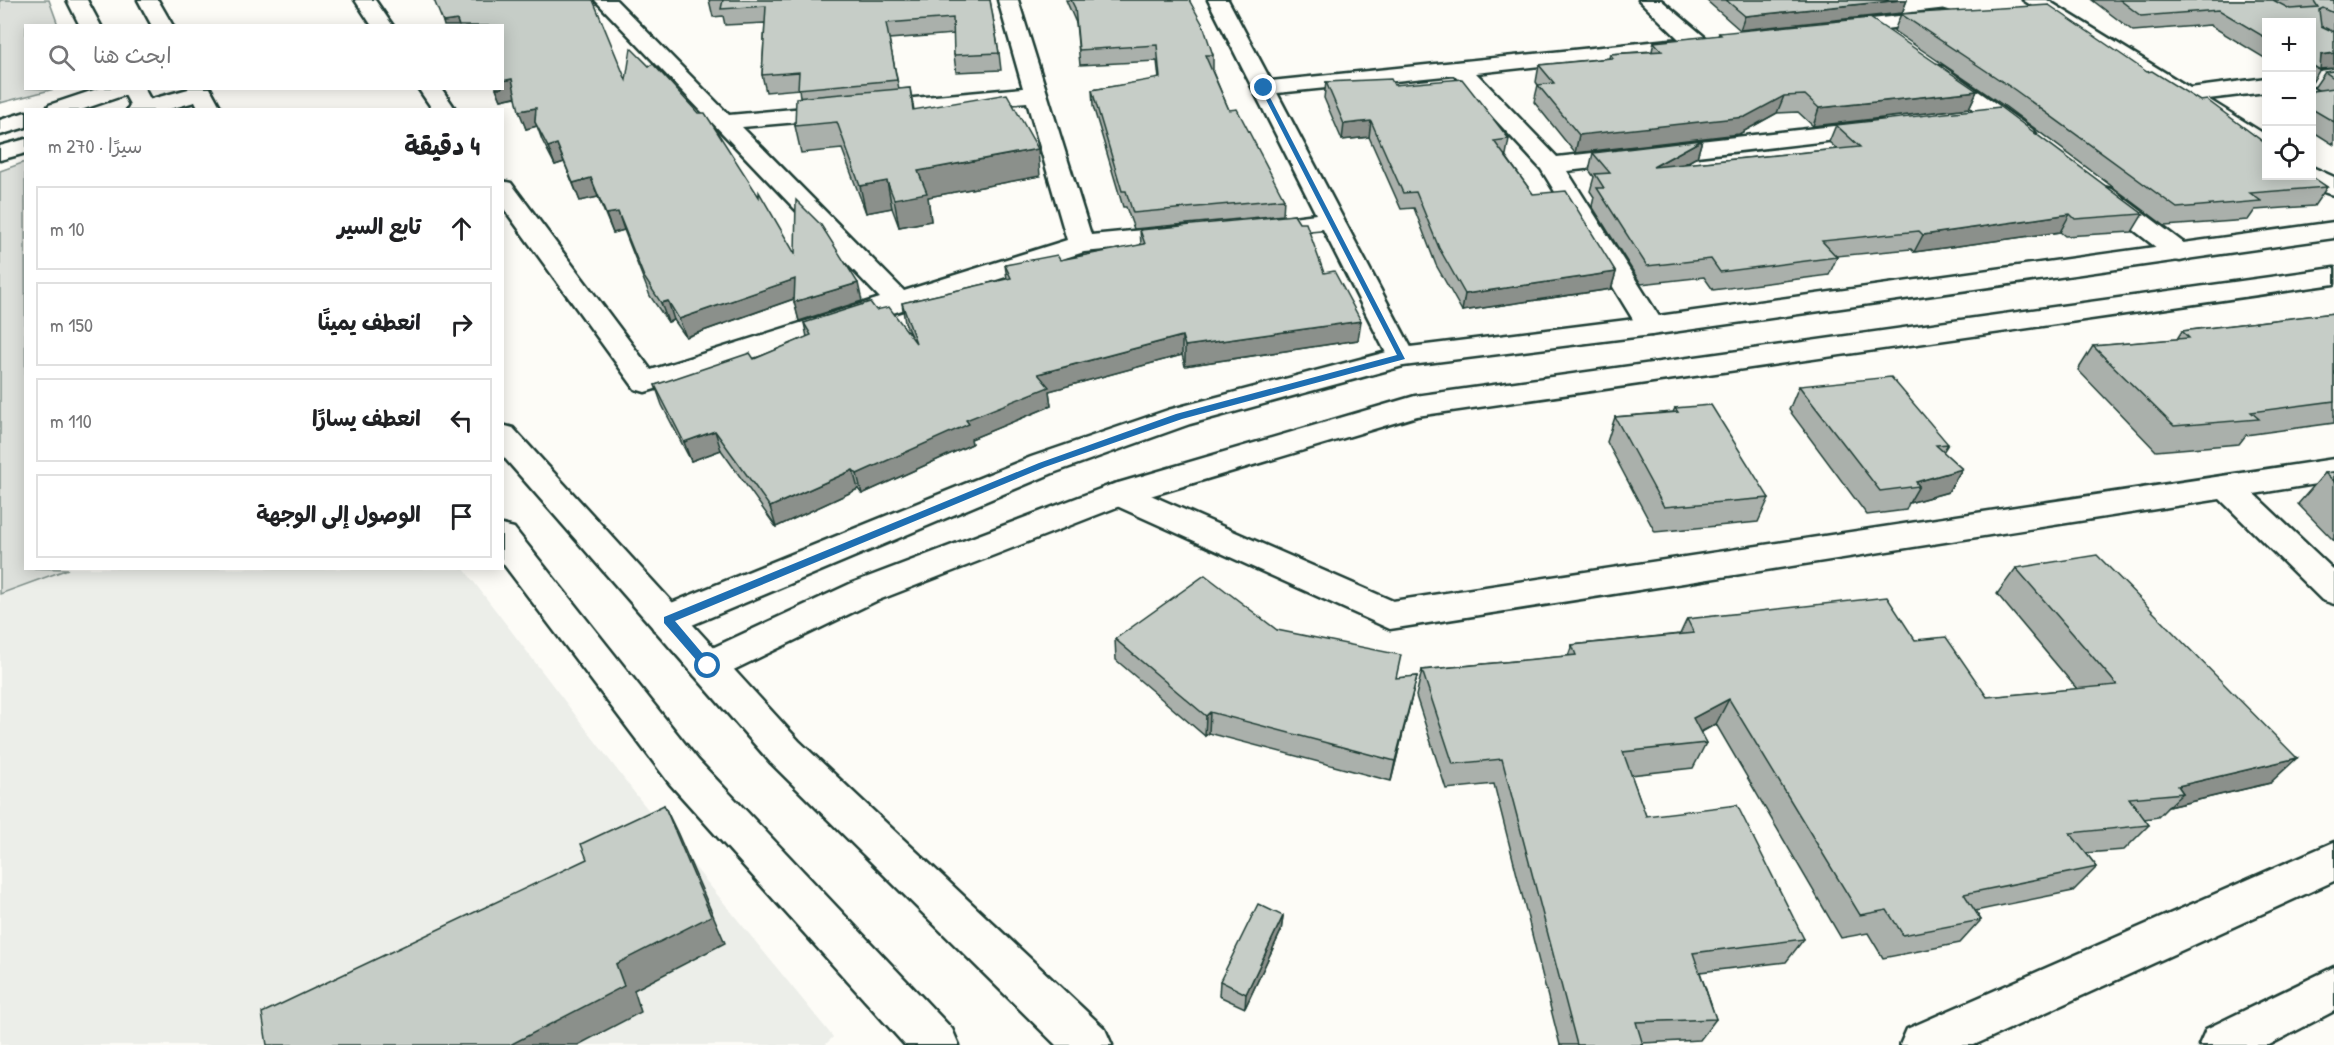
<!DOCTYPE html>
<html lang="ar">
<head>
<meta charset="utf-8">
<style>
  :root { --surface:#fff; --page:#f6f6f6; --text:#202124; --muted:#757577; --line:#e0e0e0 }
  body { margin:0; font-family:"Patrick Hand","Playpen Sans Arabic",sans-serif; background:var(--page); color:var(--text); direction:rtl }
  .controls { position:absolute; right:18px; top:18px; display:grid; overflow:hidden; border-radius:0px; box-shadow:0 3px 15px #0003 }
  .controls button { width:54px; height:54px; display:grid; place-items:center; padding:0; border:0; border-bottom:2px solid var(--line); background:var(--surface); color:var(--text); font:30px sans-serif }
  .stop { position:absolute; width:18px; height:18px; margin:-14px; border:4px solid #1f6fb2; border-radius:50%; background:#fff }
  .stop.end { background:#1f6fb2; border-color:#fff; box-shadow:0 2px 6px #0008 }
  .list { margin:0; padding:0; list-style:none }
  h2 { display:flex; justify-content:space-between; align-items:center; height:78px; margin:0; padding:0 24px; font-size:26px }
  h2 small { font-size:20px; font-weight:400; color:var(--muted) }
  .list li { display:grid; grid-template-columns:39px 1fr auto; gap:18px; align-items:center; box-sizing:border-box; height:84px; margin:0 12px 12px; padding:0 12px; border:2px solid var(--line); border-radius:0px }
  .list b { display:block; font-size:22px; white-space:nowrap }
  .list em { font-size:20px; font-style:normal; color:var(--muted) }
  .icon { flex:none; width:33px; height:33px; fill:none; stroke:currentColor; stroke-width:2; stroke-linecap:round; stroke-linejoin:round }
  .map { position:relative; flex:none; width:2334px; height:1045px; overflow:hidden; direction:ltr }
  .search { position:absolute; background:var(--surface); box-shadow:0 3px 15px #0003; left:24px; top:24px; width:480px; height:66px; display:flex; align-items:center; gap:15px; box-sizing:border-box; padding:0 21px; border-radius:0px; color:var(--muted); font-size:22px }
  .panel { position:absolute; background:var(--surface); box-shadow:0 3px 15px #0003; left:24px; top:108px; width:480px; height:462px; border-radius:0px; direction:rtl }
  .map>svg:first-child { display:block }
  .built { fill:#eceee9 }
  .green { fill:#dde0db; stroke:#7e8e88; stroke-width:1.5 }
  .lines { fill:none; stroke-linecap:round; stroke-linejoin:round }
  .street-casing { stroke:#1f3d34; stroke-width:5 }
  .secondary-casing { stroke:#1f3d34; stroke-width:5 }
  .primary-casing { stroke:#1f3d34; stroke-width:5 }
  .street { fill:#fdfcf7; fill-rule:evenodd }
  .secondary { fill:#fdfcf7; fill-rule:evenodd }
  .primary { fill:#fdfcf7; fill-rule:evenodd }
  .wall { fill:#aab0ab; stroke:#1f3d34; stroke-width:1.5 }
  .shaded-wall { fill:#8b908b; stroke:#1f3d34; stroke-width:1.5 }
  .building { fill:#c6cdc7; stroke:#1f3d34; stroke-width:1.5 }
  .route { fill:#1f6fb2 }
</style>
</head>
<body>
<div class="map">
<svg width="2334" height="1045" viewBox="0 0 2334 1045">
  <rect width="100%" height="100%" fill="#fdfcf7"/>
  <filter id="ink" filterUnits="userSpaceOnUse"><feTurbulence type="fractalNoise" baseFrequency=".0167" numOctaves="2"/><feDisplacementMap in="SourceGraphic" scale="12" xChannelSelector="R" yChannelSelector="G"/><feConvolveMatrix kernelMatrix="1 2 1 2 8 2 1 2 1" color-interpolation-filters="sRGB"/></filter>
  <g filter="url(#ink)">
    <path class="built" d="M68,568L464,569L637,796L833,1037L825,1045H0V594Z"/>
    <g class="green">
      <path d="M0,0H49L58,25L26,26V88L54,89L0,103Z"/>
      <path d="M25,162L26,568L68,569L0,594V171Z"/>
    </g>
    <g class="lines">
      <defs>
        <g id="street">
          <path d="M355,0H375L393,26H372Z"/>
          <path d="M595,0H616L729,115L1023,88L998,0H1018L1091,235L1184,226L1193,228L1197,234L1193,240L1184,242L1084,252L655,389L645,392L635,389L502,206V181L511,183L651,370L880,298ZM1027,102L1067,240L904,291L742,127Z"/>
          <path d="M1208,0H1228L1271,81L1679,39L1639,0H1661L1706,38L1709,43L1706,48L1698,49L1476,73L1557,157L1879,121L1887,123L1891,128L1887,133L1879,135L1567,171L1665,326L1661,332L1651,335L1641,332L1637,326L1541,169L1454,75L1277,93L1416,357L1412,363L1402,366L1392,363L1388,357L1323,229L1262,235L1253,232L1249,227L1253,222L1316,214Z"/>
          <path d="M2023,0H2047L2190,88L2266,78V92L2208,99L2266,135V152L2258,150Z"/>
          <path d="M1943,11L1950,13L1953,17L1950,21L1836,35L1829,33L1826,29L1829,25L1836,23Z"/>
          <path d="M1936,65L1944,67L2032,129L2036,134L2032,139H2016L1928,77L1925,72L1928,67Z"/>
          <path d="M2334,69V83L2312,86V72Z"/>
          <path d="M418,88H441L456,110H433Z"/>
          <path d="M2312,167L2334,177V195C2322,193 2309,185 2301,176H2312Z"/>
          <path d="M2103,187L2112,189L2189,247L2193,253L2189,259L2180,261L2171,259L2094,199L2091,194L2094,189Z"/>
          <path d="M2334,459V481L2254,494L2334,570V604L2322,600L2220,499L1390,629L1108,502L1103,494L1108,486L1119,483L1130,486L1393,601Z"/>
        </g>
        <g id="secondary">
          <path d="M192,88H209L212,93L209,98L166,110H127L130,105Z"/>
          <path d="M26,112V127L0,135V120Z"/>
          <path d="M26,139V153L0,160V146Z"/>
          <path d="M2334,222V238L1651,335L1403,366L1190,424L1053,473L680,630L667,634L654,630L649,620L654,610L1031,457L1168,410L1402,348L1651,317Z"/>
          <path d="M2334,268V284L1417,416L1130,502L876,601L721,676L708,681L695,676L690,666L695,656L852,583L1108,486L1415,396Z"/>
          <path d="M2334,842V881L1974,1045H1900L1907,1029Z"/>
          <path d="M2334,967V1011L2269,1045H2199L2206,1029Z"/>
        </g>
        <g id="primary">
          <path d="M67,0H87L101,26H80Z"/>
          <path d="M138,0H158L173,26H152Z"/>
          <path d="M100,88H144L156,110H133L125,95L81,110H46L49,105Z"/>
          <path d="M188,88H210L222,110H199Z"/>
          <path d="M502,425L513,428L799,741L1105,1029L1112,1045H1056L771,763L502,455Z"/>
          <path d="M502,525L514,528L698,760L952,1029L959,1045H905L670,784L502,562Z"/>
        </g>
      </defs>
      <use href="#street" class="street-casing"/>
      <use href="#secondary" class="secondary-casing"/>
      <use href="#primary" class="primary-casing"/>
      <use href="#street" class="street"/>
      <use href="#secondary" class="secondary"/>
      <use href="#primary" class="primary"/>
    </g>
    <g class="wall">
      <path d="M709,0H990L999,53L1001,70L956,72L954,55V34L889,39L899,89L910,88L914,110L1040,176L928,197L931,221L899,227L892,208L866,213L842,149L801,153L795,126L800,97L799,89L766,92L762,75L765,23L725,25L723,16L713,17Z"/>
      <path d="M1066,0H1189L1213,55V70H1212L1229,110L1284,199L1283,215L1134,229L1126,207H1123L1093,106L1092,90L1159,79L1157,61L1080,65L1076,23Z"/>
      <path d="M1706,0H1907L1902,13L1740,30Z"/>
      <path d="M2092,0H2334V68L2320,69L2312,83V22H2266V59L2210,25L2133,31Z"/>
      <path d="M1901,14L2147,72L2327,187L2314,206L2255,210L2248,220L2165,226L2006,107L1894,31Z"/>
      <path d="M1719,33L1977,91L1969,108L1813,126L1798,112L1777,113L1739,134L1575,153L1534,102L1538,85L1536,82L1539,65L1609,58L1610,54L1652,51L1654,42L1718,36Z"/>
      <path d="M2334,71V145L2312,131V91L2318,90L2314,88L2325,72Z"/>
      <path d="M626,80L795,254L862,301L799,321L794,299L686,337L674,320L668,322L650,296L624,230L613,233L598,197L580,201L564,162L555,165L542,140L537,126L526,129L516,97L501,100L496,88Z"/>
      <path d="M1326,82L1394,85L1509,139L1506,155H1505L1533,194L1616,272L1611,289L1462,311L1436,265L1414,208L1401,209L1369,137L1342,140L1324,98Z"/>
      <path d="M1836,125L2143,214L2132,232L2065,236L2060,232L1914,252L1911,249L1836,256L1837,257L1829,275L1713,290L1704,277L1641,284L1592,206L1594,197L1590,191L1594,177L1589,170L1593,153L1702,140L1697,157L1685,164L1837,149L1829,142Z"/>
      <path d="M1140,230L1324,273L1358,340L1185,366L1182,355L1049,391L1051,406L971,439L972,444L862,494L858,489L776,527L721,450L691,461L662,405L655,385L754,359L807,337L804,323L876,310L910,334L905,323L902,303L1007,279L1005,265L1060,260L1141,245Z"/>
      <path d="M2334,313V423L2246,435L2239,444L2156,451L2078,370L2093,346L2177,339L2182,331Z"/>
      <path d="M1799,386L1948,444L1943,452L1962,469L1948,492L1909,503L1906,510L1867,515L1789,410Z"/>
      <path d="M1675,408L1769,498L1758,522L1655,532L1607,442L1615,417L1673,412Z"/>
      <path d="M2334,472V541L2298,504L2325,473Z"/>
      <path d="M2016,568L2270,783L2168,807L2158,817L2144,819L2149,825L2124,850L2086,853L2097,867L2073,891L1975,911L1981,920L1960,943L1883,958L1868,933L1841,938L1716,724L1700,733L1706,743L1693,768L1631,775L1646,816L1804,939L1786,962L1700,972L1716,1019L1700,1040L1643,1043V1045H1560L1494,784L1446,789L1416,696L1422,670L1568,656L1572,645L1680,634L1687,619L1915,640L1987,697L2077,689L1997,594Z"/>
      <path d="M1277,630L1396,678L1417,676L1391,781L1209,733L1205,736L1116,660L1115,639Z"/>
      <path d="M1283,916L1281,931L1245,1008L1219,996L1220,981Z"/>
    </g>
    <g class="shaded-wall">
      <path d="M1901,0H1907L1902,13L1740,30L1745,16Z"/>
      <path d="M457,20L459,26H444L443,22Z"/>
      <path d="M2334,53V68L2319,69L2321,55Z"/>
      <path d="M512,79L518,96L501,100L496,88H502V81Z"/>
      <path d="M1977,91L1969,108L1813,126L1819,108Z"/>
      <path d="M1784,96L1777,113L1739,134L1575,153L1579,135Z"/>
      <path d="M536,108L535,122L537,126L526,129L519,111Z"/>
      <path d="M1371,121L1369,137L1342,140L1344,124Z"/>
      <path d="M1702,140L1697,157L1648,184L1653,167Z"/>
      <path d="M557,144L564,162L555,165L548,147Z"/>
      <path d="M1038,149L1040,176L928,197L931,221L899,227L894,199L918,171Z"/>
      <path d="M591,178L598,197L580,201L573,183Z"/>
      <path d="M887,181L892,208L866,213L860,186Z"/>
      <path d="M618,212L624,230L613,233L606,214Z"/>
      <path d="M2070,214L2060,232L1914,252L1923,235Z"/>
      <path d="M1616,272L1611,289L1462,311L1465,294Z"/>
      <path d="M795,279L799,297L686,337L679,319Z"/>
      <path d="M858,283L862,301L799,321L794,302Z"/>
      <path d="M668,301L674,320L668,322L661,303Z"/>
      <path d="M1361,321L1358,340L1185,366V346Z"/>
      <path d="M1182,336V355L1049,391L1051,406L971,439L972,444L862,494L857,474L966,420L1038,374Z"/>
      <path d="M715,431L721,450L691,461L684,442Z"/>
      <path d="M1962,469L1948,492L1909,503L1919,486L1916,482Z"/>
      <path d="M853,470L858,489L776,527L770,507Z"/>
      <path d="M1417,676L1412,696L1391,781L1395,761Z"/>
      <path d="M1729,699L1716,724L1680,743L1693,718Z"/>
      <path d="M1210,712L1209,733L1205,736L1206,716Z"/>
      <path d="M2297,758L2270,783L2168,807L2183,793L2178,786Z"/>
      <path d="M664,805L678,834L725,943L634,990L641,1012L578,1045H510Z"/>
      <path d="M1283,916L1281,931L1245,1008L1246,994Z"/>
    </g>
    <g class="building">
      <path d="M434,0H593L626,80L631,48L649,66L653,64L698,113H705L759,197V192L795,254L796,200L821,225L858,283L794,302L795,279L679,319L668,301L661,303L644,277L618,212L606,214L591,178L573,183L557,144L548,147L535,122L536,108L519,111L512,79L502,81V26H459L457,20L443,22Z"/>
      <path d="M723,0H990L999,53L954,55L953,18L886,23L897,80L798,89L799,72L762,75L766,6L721,9Z"/>
      <path d="M1071,0H1189L1203,25L1213,55H1205L1229,110L1237,109L1284,199L1133,213L1126,191H1122L1092,90L1160,78L1157,45L1079,50L1075,8Z"/>
      <path d="M1726,0H1901L1745,16Z"/>
      <path d="M2120,0H2273L2290,9L2318,7L2314,1L2311,0H2334V13L2323,8L2319,10L2321,26L2334,32V53L2321,55L2320,70L2312,65V22H2266V38L2219,10L2141,16Z"/>
      <path d="M2049,5L2147,72L2152,71L2200,101L2207,100L2266,144V176H2311L2327,187L2250,193L2261,201L2177,208L2015,90L1901,14Z"/>
      <path d="M1870,18L1977,91L1819,108L1805,95L1784,96L1745,117L1579,135L1538,85L1554,83L1539,65L1613,58L1610,54L1662,51L1654,42L1721,35L1719,33Z"/>
      <path d="M2334,71V78L2325,72Z"/>
      <path d="M1391,79L1394,85L1462,79L1509,139L1494,141L1533,194L1566,191L1616,272L1465,294L1439,248L1416,192L1403,193L1371,121L1344,124L1326,82Z"/>
      <path d="M910,88L913,110L1007,94L1038,149L918,171L927,193L894,199L887,181L860,186L837,122L795,126L796,98Z"/>
      <path d="M2334,88V122L2312,109V91Z"/>
      <path d="M2000,107L2143,214L2075,219L2070,214L1923,235L1919,231L1822,241L1837,257L1720,272L1711,259L1647,266L1597,188H1604L1595,174L1610,173L1593,153L1702,140L1653,167L1860,147L1836,125Z"/>
      <path d="M1294,215L1299,223H1306L1324,273L1334,271L1361,321L1185,346L1182,336L1038,374L1049,387L966,420L969,424L857,474L853,470L770,507L715,431L684,442L655,385L750,353L754,359L811,335L804,323L870,302L876,310L889,307L916,343L902,303L1011,278L1005,265L1057,255L1060,260L1145,244L1140,230Z"/>
      <path d="M2334,313V401L2251,412L2259,419L2174,426L2093,346L2189,338L2182,331Z"/>
      <path d="M1891,377L1948,444L1936,445L1962,469L1916,482L1919,486L1880,491L1799,386Z"/>
      <path d="M1711,405L1769,498L1664,507L1615,417L1678,412L1675,408Z"/>
      <path d="M2334,472V481L2325,473Z"/>
      <path d="M2097,555L2297,758L2178,786L2183,793L2129,798L2149,825L2070,833L2097,867L1964,894L1981,920L1903,935L1887,910L1860,915L1729,699L1693,718L1706,743L1623,752L1646,816L1737,805L1804,939L1693,953L1716,1019L1636,1022L1643,1045H1577L1502,759L1453,764L1422,670L1576,655L1572,645L1694,633L1687,619L1887,597L1915,640L1946,637L1987,697L2117,685L2016,568Z"/>
      <path d="M1205,575L1277,630L1401,655L1396,678L1417,676L1395,761L1210,712L1206,716L1115,639Z"/>
      <path d="M664,805L711,916L616,964L624,986L510,1045H267L262,1013L587,859L581,844Z"/>
      <path d="M1258,904L1283,916L1246,994L1220,981Z"/>
    </g>
  </g>
  <path class="route" d="M1264,86L1405,359L1182,419L1045,467L675,621L713,666L708,670L704,669L664,623V617L1039,463L1176,414L1397,355L1260,88Z"/>
</svg>
<div class="controls">
<button>+</button>
<button>−</button>
<button><svg class="icon" aria-label="locate" viewBox="0 0 24 24"><circle cx="12" cy="12" r="6"/><path d="M12 2v4M12 18v4M2 12h4M18 12h4"/></svg></button>
</div>
<div class="stop" style="left:708px;top:666px"></div>
<div class="stop end" style="left:1264px;top:88px"></div>
<div class="search"><svg class="icon" aria-label="search" viewBox="0 0 24 24"><circle cx="10" cy="10" r="6"/><path d="M15 15l6 6"/></svg>ابحث هنا</div>
<section class="panel">
<h2>4 دقيقة<small>سيرًا · 270 m</small></h2>
<ul class="list">
<li><svg class="icon" aria-label="ahead" viewBox="0 0 24 24"><path d="M12 20V5M6 11l6-6 6 6"/></svg><div><b>تابع السير</b></div><em>10 m</em></li>
<li><svg class="icon" aria-label="right" viewBox="0 0 24 24"><path d="M7 20v-9h11M14 6l5 5-5 5"/></svg><div><b>انعطف يمينًا</b></div><em>150 m</em></li>
<li><svg class="icon" aria-label="left" viewBox="0 0 24 24"><path d="M17 20v-9H6M10 6l-5 5 5 5"/></svg><div><b>انعطف يسارًا</b></div><em>110 m</em></li>
<li><svg class="icon" aria-label="arrive" viewBox="0 0 24 24"><path d="M6 21V4h12l-3 4 3 4H6"/></svg><div><b>الوصول إلى الوجهة</b></div></li>
</ul>
</section>
</div>
</body>
</html>
